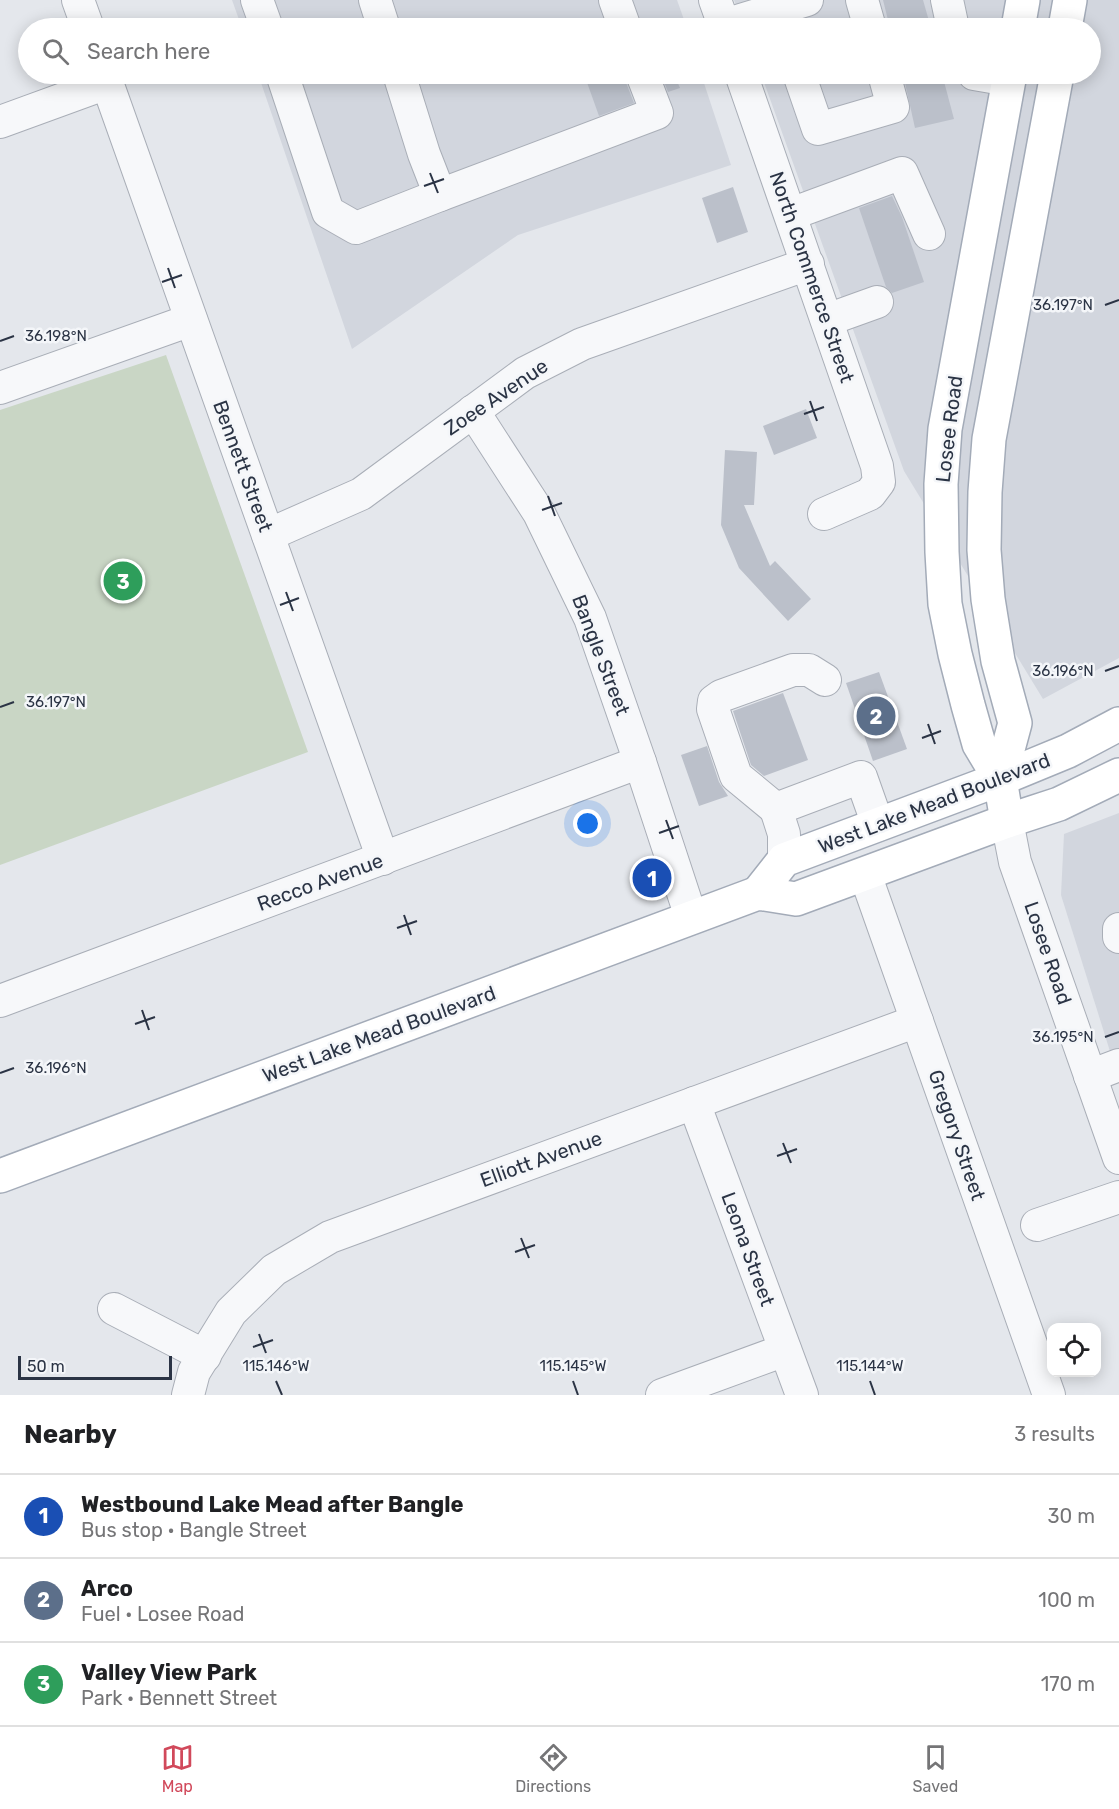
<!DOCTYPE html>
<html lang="en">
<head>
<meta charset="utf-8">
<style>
  :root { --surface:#fff; --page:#f2f2f2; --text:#202124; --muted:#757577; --line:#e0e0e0; --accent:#d1495b }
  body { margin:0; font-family:Rubik,sans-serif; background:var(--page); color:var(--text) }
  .controls { position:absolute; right:18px; bottom:18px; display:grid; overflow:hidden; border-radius:12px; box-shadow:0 3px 15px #0003 }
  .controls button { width:54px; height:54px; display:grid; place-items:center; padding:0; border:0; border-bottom:2px solid var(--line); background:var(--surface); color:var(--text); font:30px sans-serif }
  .scale { position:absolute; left:18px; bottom:15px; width:154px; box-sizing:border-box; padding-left:6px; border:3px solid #2b3445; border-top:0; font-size:16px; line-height:21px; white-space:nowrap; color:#2b3445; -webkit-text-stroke:4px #f4f6f9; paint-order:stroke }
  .you { position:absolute; left:588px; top:824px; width:21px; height:21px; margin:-15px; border:4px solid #fff; border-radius:50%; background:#1a73e8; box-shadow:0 0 0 9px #1a73e833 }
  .badge { display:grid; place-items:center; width:39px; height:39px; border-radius:50%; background:var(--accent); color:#fff; font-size:20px; font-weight:700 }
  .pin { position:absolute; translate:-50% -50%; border:3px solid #fff; box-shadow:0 2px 6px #0006 }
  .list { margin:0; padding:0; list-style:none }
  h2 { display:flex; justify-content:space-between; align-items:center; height:78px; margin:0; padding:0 24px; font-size:26px }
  h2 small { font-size:20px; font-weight:400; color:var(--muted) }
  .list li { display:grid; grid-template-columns:39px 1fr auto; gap:18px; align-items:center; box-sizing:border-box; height:84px; padding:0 24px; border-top:2px solid var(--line) }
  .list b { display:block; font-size:22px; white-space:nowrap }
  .list p { margin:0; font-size:20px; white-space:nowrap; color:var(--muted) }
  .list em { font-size:20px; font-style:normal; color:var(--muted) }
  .icon { flex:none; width:33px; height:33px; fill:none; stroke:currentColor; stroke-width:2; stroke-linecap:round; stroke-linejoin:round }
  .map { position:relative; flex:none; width:1119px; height:1395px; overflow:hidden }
  .search { position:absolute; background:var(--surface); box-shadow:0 3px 15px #0003; left:18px; right:18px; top:18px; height:66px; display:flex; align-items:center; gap:15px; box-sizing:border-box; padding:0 21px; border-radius:33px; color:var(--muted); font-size:22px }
  .sheet { height:330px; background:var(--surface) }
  nav { display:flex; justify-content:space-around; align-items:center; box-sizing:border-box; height:84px; border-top:2px solid var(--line); background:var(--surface); font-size:16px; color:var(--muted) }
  nav a { display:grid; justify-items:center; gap:3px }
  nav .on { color:var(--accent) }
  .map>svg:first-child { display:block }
  .built { fill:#d2d6de }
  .green { fill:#c9d6c5 }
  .building { fill:#bbc0ca }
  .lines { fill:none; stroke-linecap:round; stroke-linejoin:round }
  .minor-casing { stroke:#a9aeb7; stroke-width:34 }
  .major-casing { stroke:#a3abb8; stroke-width:36 }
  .minor { stroke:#f7f8fa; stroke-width:32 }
  .major { stroke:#fff; stroke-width:33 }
  .ticks { fill:none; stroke:#2b3445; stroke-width:2 }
  .labels { text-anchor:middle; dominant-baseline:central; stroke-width:5; stroke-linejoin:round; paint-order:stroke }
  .street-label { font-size:20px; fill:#2b3445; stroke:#f4f6f9 }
  .ticks-label { font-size:15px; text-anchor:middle; fill:#2b3445; stroke:#f4f6f9; stroke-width:5; stroke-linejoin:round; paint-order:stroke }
</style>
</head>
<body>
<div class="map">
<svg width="1119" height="1395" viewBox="0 0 1119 1395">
  <rect width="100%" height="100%" fill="#e4e7ec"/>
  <g class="built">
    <path d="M232,0H677L687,28H242Z"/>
    <path d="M734,0H1119V658L1043,699L904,471L761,74H1090V28H745Z"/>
    <path d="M258,74H701L731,165L518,235L352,349Z"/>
    <path d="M1119,813V1080L1061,895L1064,834Z"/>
  </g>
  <path class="green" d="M166,355L308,752L0,865V410Z"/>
  <g class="building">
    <path d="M883,0H923L931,28H890Z"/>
    <path d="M584,74H624L625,80L634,103L599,116Z"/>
    <path d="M661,74H674L680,88L668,92Z"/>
    <path d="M903,74H942L954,119L915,128Z"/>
    <path d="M733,187L748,232L717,243L702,198Z"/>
    <path d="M892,196L902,217L924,282L892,293L886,287L859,208Z"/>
    <path d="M806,409L817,438L774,455L763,426Z"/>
    <path d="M725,450L757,452L754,505H744L770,566L775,561L811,599L788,621L739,568L721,525Z"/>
    <path d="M879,672L907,749L873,761L846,683Z"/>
    <path d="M783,693L808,760L764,776L751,765L733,711Z"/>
    <path d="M707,746L719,782L728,796L699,806L681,755Z"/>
  </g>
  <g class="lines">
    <defs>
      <g id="minor">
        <path d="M78,0L88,28"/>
        <path d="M257,0L267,28"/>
        <path d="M375,0L384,28"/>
        <path d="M615,0L625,28"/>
        <path d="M715,0L725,28"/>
        <path d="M862,0L870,28"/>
        <path d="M947,0L953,28"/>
        <path d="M724,25L807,0"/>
        <path d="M104,74L383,859"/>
        <path d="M282,74L328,212L356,228L440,195"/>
        <path d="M399,74L424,154L440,195L657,113L642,74"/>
        <path d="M741,74L877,466L879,482L870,494L824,514"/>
        <path d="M799,74L818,129L893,107L884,74"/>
        <path d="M974,74L1009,80"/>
        <path d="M0,122L107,83"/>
        <path d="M791,214L902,173L929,234"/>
        <path d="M827,320L877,302"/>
        <path d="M0,388L191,320"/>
        <path d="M473,411L539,513L590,618L640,762L691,917"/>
        <path d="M268,535L361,494L525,373L582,344L808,264"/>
        <path d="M776,809L736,776L713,709L714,701L721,696L793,670H809L825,680"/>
        <path d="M1007,821L1015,862L1119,1158"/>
        <path d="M784,860V834L776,809L861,777L878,825"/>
        <path d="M865,874L1049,1395"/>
        <path d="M1119,929V937"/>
        <path d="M0,1001L640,762"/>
        <path d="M1090,1076L1119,1065"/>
        <path d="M694,1103L802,1395"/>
        <path d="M1037,1225L1119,1197"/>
        <path d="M114,1309L205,1356"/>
        <path d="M188,1395L194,1372L231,1312L274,1270L330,1237L917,1021"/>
        <path d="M662,1395L785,1350"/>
      </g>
      <g id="major">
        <path d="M1018,28L1023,0"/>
        <path d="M1065,28L1070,0"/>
        <path d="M1000,779L1015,723L998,661L988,599L984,550L985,492L989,439L1057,74"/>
        <path d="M1007,821L1000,779L979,744L968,705L955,654L945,604L942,552L941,484L945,429L1010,74"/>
        <path d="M758,893L784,860L1000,779L1068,751L1119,724"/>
        <path d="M0,1176L758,893L796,899L1007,821L1059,804L1119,775"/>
      </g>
    </defs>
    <use href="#minor" class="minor-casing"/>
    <use href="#major" class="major-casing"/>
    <use href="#minor" class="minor"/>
    <use href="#major" class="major"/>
  </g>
  <path class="ticks" d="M430,173L438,193M424,186L444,179M168,268L175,288M162,282L182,275M1105,305L1119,300M0,341L14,336M810,401L817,421M804,414L824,407M548,496L555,516M542,510L562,503M286,592L293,611M280,605L299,598M1105,671L1119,666M0,707L14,702M928,724L935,744M922,738L941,731M666,820L673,839M659,833L679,826M404,915L411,935M397,928L417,921M142,1010L149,1030M135,1024L155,1017M1105,1037L1119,1032M0,1073L14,1068M783,1143L791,1163M777,1156L797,1149M521,1238L529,1258M515,1252L535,1245M259,1334L266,1353M253,1347L273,1340M276,1381L282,1395M573,1381L578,1395M870,1381L875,1395"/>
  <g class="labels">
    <g class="street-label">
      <text transform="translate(812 277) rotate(71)">North Commerce Street</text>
      <text transform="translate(496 397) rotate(-34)">Zoee Avenue</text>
      <text transform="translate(949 429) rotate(-83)">Losee Road</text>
      <text transform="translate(243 466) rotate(70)">Bennett Street</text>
      <text transform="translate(601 655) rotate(69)">Bangle Street</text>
      <text transform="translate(934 803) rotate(-21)">West Lake Mead Boulevard</text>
      <text transform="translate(320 882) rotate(-20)">Recco Avenue</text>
      <text transform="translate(1048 953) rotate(71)">Losee Road</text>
      <text transform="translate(379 1034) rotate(-20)">West Lake Mead Boulevard</text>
      <text transform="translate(957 1135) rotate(71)">Gregory Street</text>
      <text transform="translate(541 1159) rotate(-20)">Elliott Avenue</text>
      <text transform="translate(748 1249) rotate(70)">Leona Street</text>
    </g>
  </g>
  <g class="ticks-label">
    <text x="1063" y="310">36.197°N</text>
    <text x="56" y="341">36.198°N</text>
    <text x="1063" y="676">36.196°N</text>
    <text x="56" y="707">36.197°N</text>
    <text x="1063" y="1042">36.195°N</text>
    <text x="56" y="1073">36.196°N</text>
    <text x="276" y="1371">115.146°W</text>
    <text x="573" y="1371">115.145°W</text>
    <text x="870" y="1371">115.144°W</text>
  </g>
</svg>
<div class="controls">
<button><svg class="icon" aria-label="locate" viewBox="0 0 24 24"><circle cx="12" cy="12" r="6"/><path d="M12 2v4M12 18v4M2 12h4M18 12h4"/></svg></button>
</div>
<div class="scale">50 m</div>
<div class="you"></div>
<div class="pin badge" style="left:652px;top:878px;background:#1a4fb4">1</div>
<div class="pin badge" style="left:876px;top:716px;background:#5c6f8a">2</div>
<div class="pin badge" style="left:123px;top:581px;background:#2e9e5b">3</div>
<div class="search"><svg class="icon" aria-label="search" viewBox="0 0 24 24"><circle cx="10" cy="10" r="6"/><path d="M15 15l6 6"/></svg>Search here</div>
</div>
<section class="sheet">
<h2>Nearby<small>3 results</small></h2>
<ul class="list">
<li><span class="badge" style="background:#1a4fb4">1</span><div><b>Westbound Lake Mead after Bangle</b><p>Bus stop · Bangle Street</p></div><em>30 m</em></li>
<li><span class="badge" style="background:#5c6f8a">2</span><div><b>Arco</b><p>Fuel · Losee Road</p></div><em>100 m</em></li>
<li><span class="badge" style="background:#2e9e5b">3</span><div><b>Valley View Park</b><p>Park · Bennett Street</p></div><em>170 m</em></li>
</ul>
</section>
<nav>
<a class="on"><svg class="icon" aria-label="map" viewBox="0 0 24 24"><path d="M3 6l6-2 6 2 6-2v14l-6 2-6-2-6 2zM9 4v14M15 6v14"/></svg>Map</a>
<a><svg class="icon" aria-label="directions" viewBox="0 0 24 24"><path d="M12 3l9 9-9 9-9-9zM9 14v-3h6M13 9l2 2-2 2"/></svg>Directions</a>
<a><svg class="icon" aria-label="saved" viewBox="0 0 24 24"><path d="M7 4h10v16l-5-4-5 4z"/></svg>Saved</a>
</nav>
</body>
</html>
